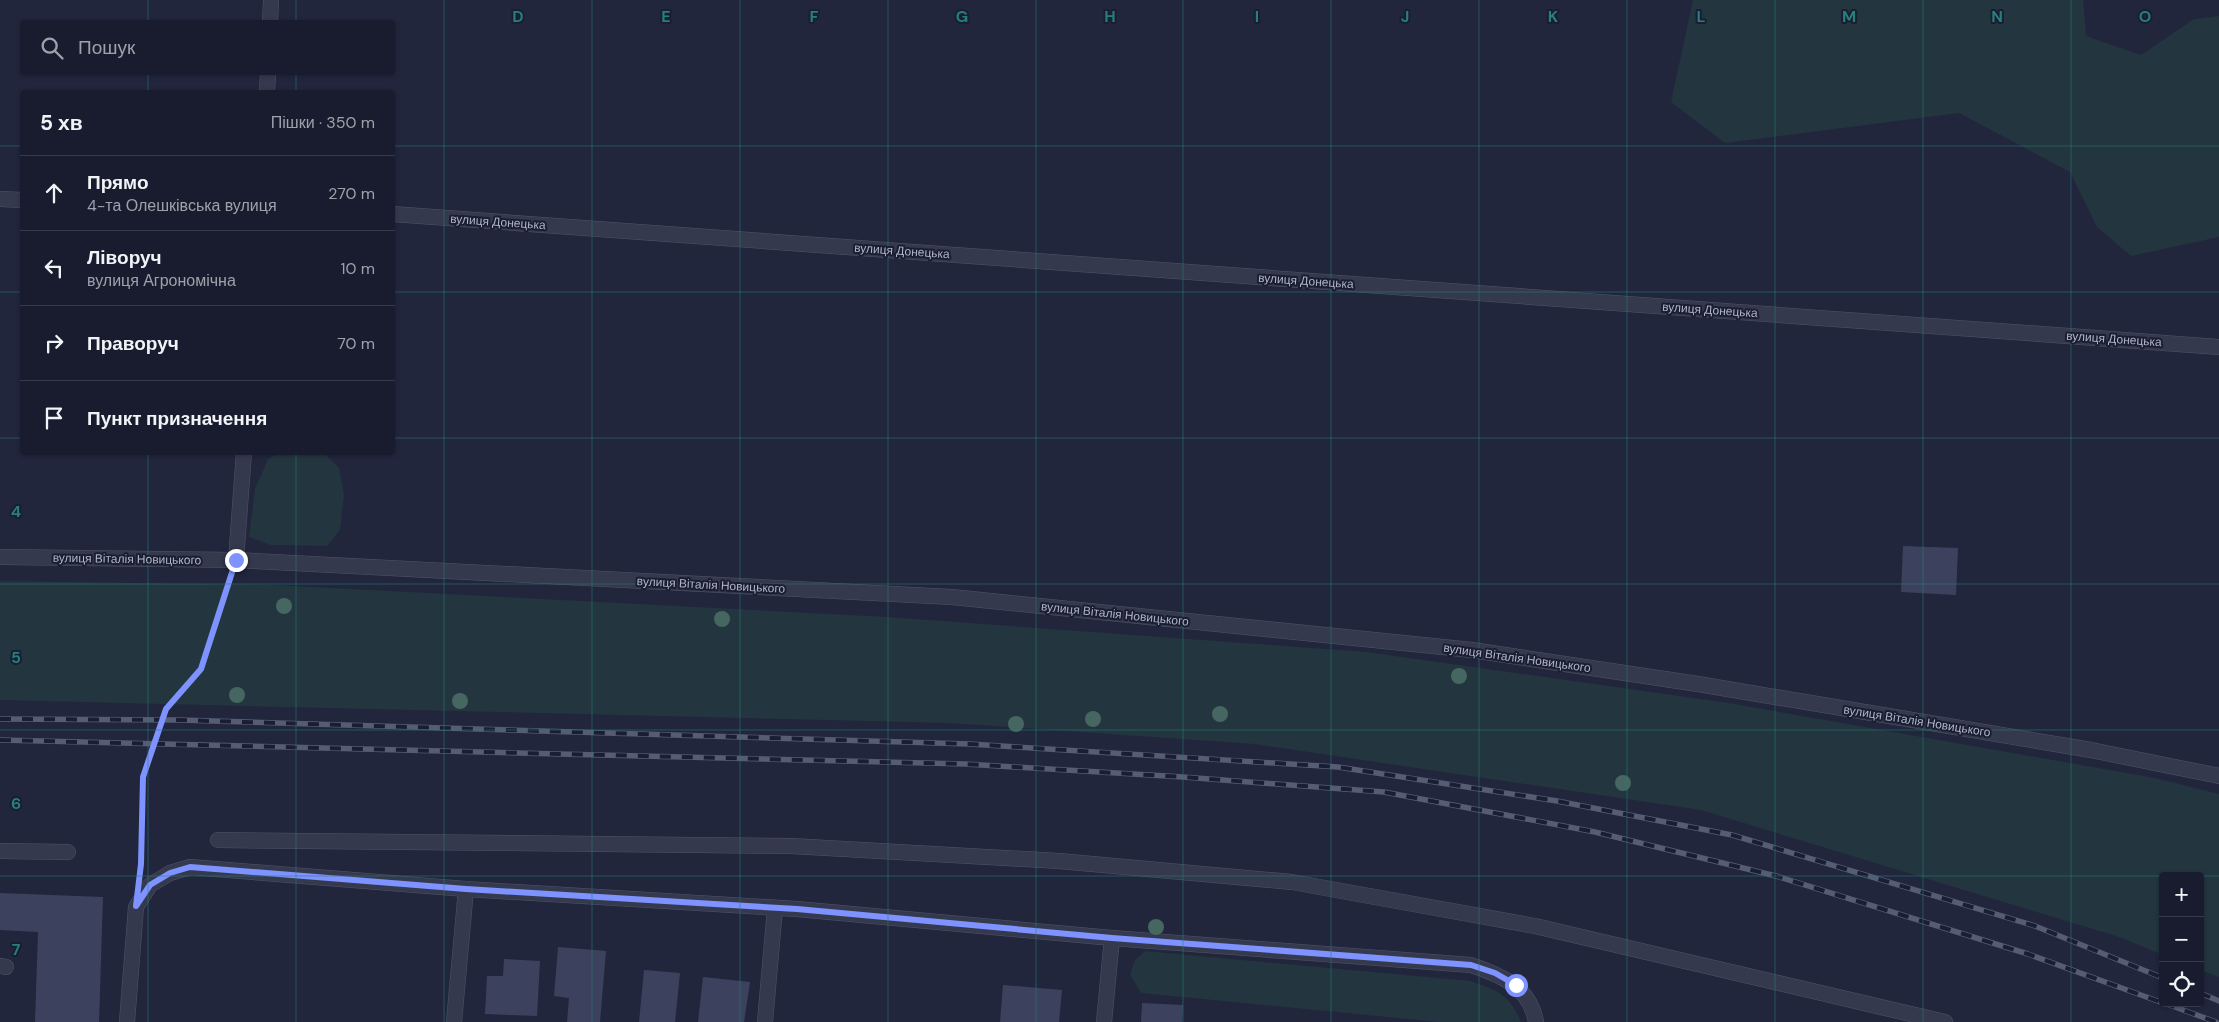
<!DOCTYPE html>
<html lang="uk">
<head>
<meta charset="utf-8">
<style>
  :root { --surface:#191c2e; --page:#26293a; --text:#f1f3f6; --muted:#9fa1aa; --line:#373a4a }
  body { margin:0; font-family:"DM Sans",sans-serif; background:var(--page); color:var(--text) }
  .controls { position:absolute; right:15px; bottom:15px; display:grid; overflow:hidden; border-radius:5px; box-shadow:0 1px 4px #0004 }
  .controls button { width:45px; height:45px; display:grid; place-items:center; padding:0; border:0; border-bottom:1px solid var(--line); background:var(--surface); color:var(--text); font:25px sans-serif }
  .stop { position:absolute; width:15px; height:15px; margin:-11px; border:4px solid #7e93ff; border-radius:50%; background:#fff }
  .stop.end { background:#7e93ff; border-color:#fff; box-shadow:0 1px 5px #0008 }
  .list { margin:0; padding:0; list-style:none }
  h2 { display:flex; justify-content:space-between; align-items:center; height:65px; margin:0; padding:0 20px; font-size:21px }
  h2 small { font-size:16px; font-weight:400; color:var(--muted) }
  .list li { display:grid; grid-template-columns:32px 1fr auto; gap:15px; align-items:center; box-sizing:border-box; height:75px; padding:0 20px; border-top:1px solid var(--line) }
  .list b { display:block; font-size:19px; white-space:nowrap }
  .list p { margin:0; font-size:16px; white-space:nowrap; color:var(--muted) }
  .list em { font-size:16px; font-style:normal; color:var(--muted) }
  .icon { flex:none; width:28px; height:28px; fill:none; stroke:currentColor; stroke-width:2; stroke-linecap:round; stroke-linejoin:round }
  .map { position:relative; flex:none; width:2219px; height:1022px; overflow:hidden }
  .search { position:absolute; background:var(--surface); box-shadow:0 1px 4px #0004; left:20px; top:20px; width:375px; height:55px; display:flex; align-items:center; gap:12px; box-sizing:border-box; padding:0 18px; border-radius:5px; color:var(--muted); font-size:19px }
  .panel { position:absolute; background:var(--surface); box-shadow:0 1px 4px #0004; left:20px; top:90px; width:375px; height:365px; border-radius:5px }
  .map>svg:first-child { display:block }
  .green { fill:#23353e }
  .building { fill:#3c425d }
  .lines { fill:none; stroke-linecap:round; stroke-linejoin:round }
  .lane-casing { stroke:#505468; stroke-width:16 }
  .street-casing { stroke:#505468; stroke-width:16 }
  .path { stroke:#40525b; stroke-width:3; stroke-dasharray:4 4; stroke-linecap:butt }
  .lane { stroke:#35394d; stroke-width:15 }
  .street { stroke:#35394d; stroke-width:15 }
  .rail-casing { stroke:#565c74; stroke-width:5.5 }
  .rail { stroke:#1a1e32; stroke-width:4; stroke-dasharray:11; stroke-linecap:butt }
  .tree { fill:#466761 }
  .route { stroke:#7e93ff; stroke-width:6 }
  .grid { fill:none; stroke:#277f7c; stroke-width:1; stroke-opacity:0.55 }
  .labels { text-anchor:middle; dominant-baseline:central; stroke-width:4; stroke-linejoin:round; paint-order:stroke }
  .street-label { font-size:12px; fill:#b0b4c9; stroke:#1a1e32 }
  .grid-label { font-size:16px; text-anchor:middle; font-weight:bold; fill:#277f7c; stroke:#1a1e32; stroke-width:4; stroke-linejoin:round; paint-order:stroke }
</style>
</head>
<body>
<div class="map">
<svg width="2219" height="1022" viewBox="0 0 2219 1022">
  <rect width="100%" height="100%" fill="#21263d"/>
  <g class="green">
    <path d="M1693,0H2083L2086,36L2141,55L2194,19L2219,16V237L2131,256L2097,227L2070,172L1959,113L1725,143L1671,102Z"/>
    <path d="M280,453H324L339,468L344,495L340,530L327,546L271,545L249,537L255,489L268,459Z"/>
    <path d="M0,581L275,585L887,617L1367,652L1729,703L2155,778L2219,794V977L2200,970V876H2163V955L2119,937L1701,810L1254,744L950,723L0,700Z"/>
    <path d="M1145,951L1470,981C1498,991 1509,993 1521,1022H1439L1141,993L1130,974L1135,960Z"/>
  </g>
  <g class="building">
    <path d="M1903,546L1958,548L1956,595L1901,592Z"/>
    <path d="M0,893L103,897L99,1022H35L38,932L0,930Z"/>
    <path d="M558,947L606,951L600,1022H567L569,998L554,996Z"/>
    <path d="M504,959L540,961L537,1016L485,1014L487,976H503Z"/>
    <path d="M644,970L680,973L675,1022H639Z"/>
    <path d="M703,977L750,982L744,1022H698Z"/>
    <path d="M1003,985L1062,990L1059,1022H1000Z"/>
    <path d="M1142,1003L1183,1005L1182,1022H1141Z"/>
  </g>
  <g class="lines">
    <defs>
      <g id="lane">
        <path d="M218,840L791,846L1059,861L1292,882L1535,926L1945,1022"/>
        <path d="M0,851L68,852"/>
        <path d="M0,966L6,967"/>
      </g>
      <g id="street">
        <path d="M270,22L271,0"/>
        <path d="M267,92L268,72"/>
        <path d="M0,199L22,200"/>
        <path d="M392,214L2219,347"/>
        <path d="M0,557L236,560L952,597L1472,650L1698,684L2091,750L2219,776"/>
        <path d="M236,560L244,452"/>
        <path d="M127,1022L136,907L150,885L170,873L190,867L466,889L797,909L1112,938L1471,965C1501,975 1530,987 1536,1022"/>
        <path d="M454,1022L466,889"/>
        <path d="M765,1022L775,908"/>
        <path d="M1104,1022L1112,938"/>
      </g>
    </defs>
    <use href="#lane" class="lane-casing"/>
    <use href="#street" class="street-casing"/>
    <path class="path" d="M141,862L143,777L166,709L201,669L228,585"/>
    <use href="#lane" class="lane"/>
    <use href="#street" class="street"/>
    <defs>
      <g id="rail">
        <path d="M0,719L179,720L969,744L1338,767L1557,801L1732,835L2035,926L2163,978"/>
        <path d="M0,740L965,764L1183,777L1384,792L1595,832L1776,876L2028,954L2163,1003"/>
        <path d="M2200,993L2219,1001"/>
        <path d="M2164,1003L2216,1022"/>
      </g>
    </defs>
    <use href="#rail" class="rail-casing"/>
    <use href="#rail" class="rail"/>
  </g>
  <g class="tree">
    <circle cx="284" cy="606" r="8"/>
    <circle cx="722" cy="619" r="8"/>
    <circle cx="1459" cy="676" r="8"/>
    <circle cx="237" cy="695" r="8"/>
    <circle cx="460" cy="701" r="8"/>
    <circle cx="1220" cy="714" r="8"/>
    <circle cx="1093" cy="719" r="8"/>
    <circle cx="1016" cy="724" r="8"/>
    <circle cx="1623" cy="783" r="8"/>
    <circle cx="1156" cy="927" r="8"/>
  </g>
  <g class="lines">
    <path class="route" d="M236,560L201,669L166,709L143,777L141,864L136,906L150,885L170,873L190,867L466,889L797,909L1112,938L1471,965L1495,973L1516,985"/>
  </g>
  <path class="grid" d="M148,0V22M296,0V22M444,0V1022M592,0V1022M740,0V1022M888,0V1022M1036,0V1022M1183,0V1022M1331,0V1022M1479,0V1022M1627,0V1022M1775,0V1022M1923,0V1022M2071,0V1022M148,72V92M296,72V92M0,146H22M392,146H2219M0,292H22M392,292H2219M0,438H22M392,438H2219M148,452V1022M296,452V1022M0,584H2219M0,730H2219M0,876H2163M2200,876H2219"/>
  <g class="labels">
    <g class="street-label">
      <text transform="translate(498 222) rotate(4)">вулиця Донецька</text>
      <text transform="translate(902 251) rotate(4)">вулиця Донецька</text>
      <text transform="translate(1306 281) rotate(4)">вулиця Донецька</text>
      <text transform="translate(1710 310) rotate(4)">вулиця Донецька</text>
      <text transform="translate(2114 339) rotate(4)">вулиця Донецька</text>
      <text transform="translate(127 559) rotate(1)">вулиця Віталія Новицького</text>
      <text transform="translate(711 585) rotate(3)">вулиця Віталія Новицького</text>
      <text transform="translate(1115 614) rotate(6)">вулиця Віталія Новицького</text>
      <text transform="translate(1517 658) rotate(8)">вулиця Віталія Новицького</text>
      <text transform="translate(1917 721) rotate(9)">вулиця Віталія Новицького</text>
    </g>
  </g>
  <g class="grid-label">
    <text x="518" y="22">D</text>
    <text x="666" y="22">E</text>
    <text x="814" y="22">F</text>
    <text x="962" y="22">G</text>
    <text x="1110" y="22">H</text>
    <text x="1257" y="22">I</text>
    <text x="1405" y="22">J</text>
    <text x="1553" y="22">K</text>
    <text x="1701" y="22">L</text>
    <text x="1849" y="22">M</text>
    <text x="1997" y="22">N</text>
    <text x="2145" y="22">O</text>
    <text x="16" y="517">4</text>
    <text x="16" y="663">5</text>
    <text x="16" y="809">6</text>
    <text x="16" y="955">7</text>
  </g>
</svg>
<div class="controls">
<button>+</button>
<button>−</button>
<button><svg class="icon" aria-label="locate" viewBox="0 0 24 24"><circle cx="12" cy="12" r="6"/><path d="M12 2v4M12 18v4M2 12h4M18 12h4"/></svg></button>
</div>
<div class="stop" style="left:1516px;top:985px"></div>
<div class="stop end" style="left:236px;top:560px"></div>
<div class="search"><svg class="icon" aria-label="search" viewBox="0 0 24 24"><circle cx="10" cy="10" r="6"/><path d="M15 15l6 6"/></svg>Пошук</div>
<section class="panel">
<h2>5 хв<small>Пішки · 350 m</small></h2>
<ul class="list">
<li><svg class="icon" aria-label="ahead" viewBox="0 0 24 24"><path d="M12 20V5M6 11l6-6 6 6"/></svg><div><b>Прямо</b><p>4-та Олешківська вулиця</p></div><em>270 m</em></li>
<li><svg class="icon" aria-label="left" viewBox="0 0 24 24"><path d="M17 20v-9H6M10 6l-5 5 5 5"/></svg><div><b>Ліворуч</b><p>вулиця Агрономічна</p></div><em>10 m</em></li>
<li><svg class="icon" aria-label="right" viewBox="0 0 24 24"><path d="M7 20v-9h11M14 6l5 5-5 5"/></svg><div><b>Праворуч</b></div><em>70 m</em></li>
<li><svg class="icon" aria-label="arrive" viewBox="0 0 24 24"><path d="M6 21V4h12l-3 4 3 4H6"/></svg><div><b>Пункт призначення</b></div></li>
</ul>
</section>
</div>
</body>
</html>
